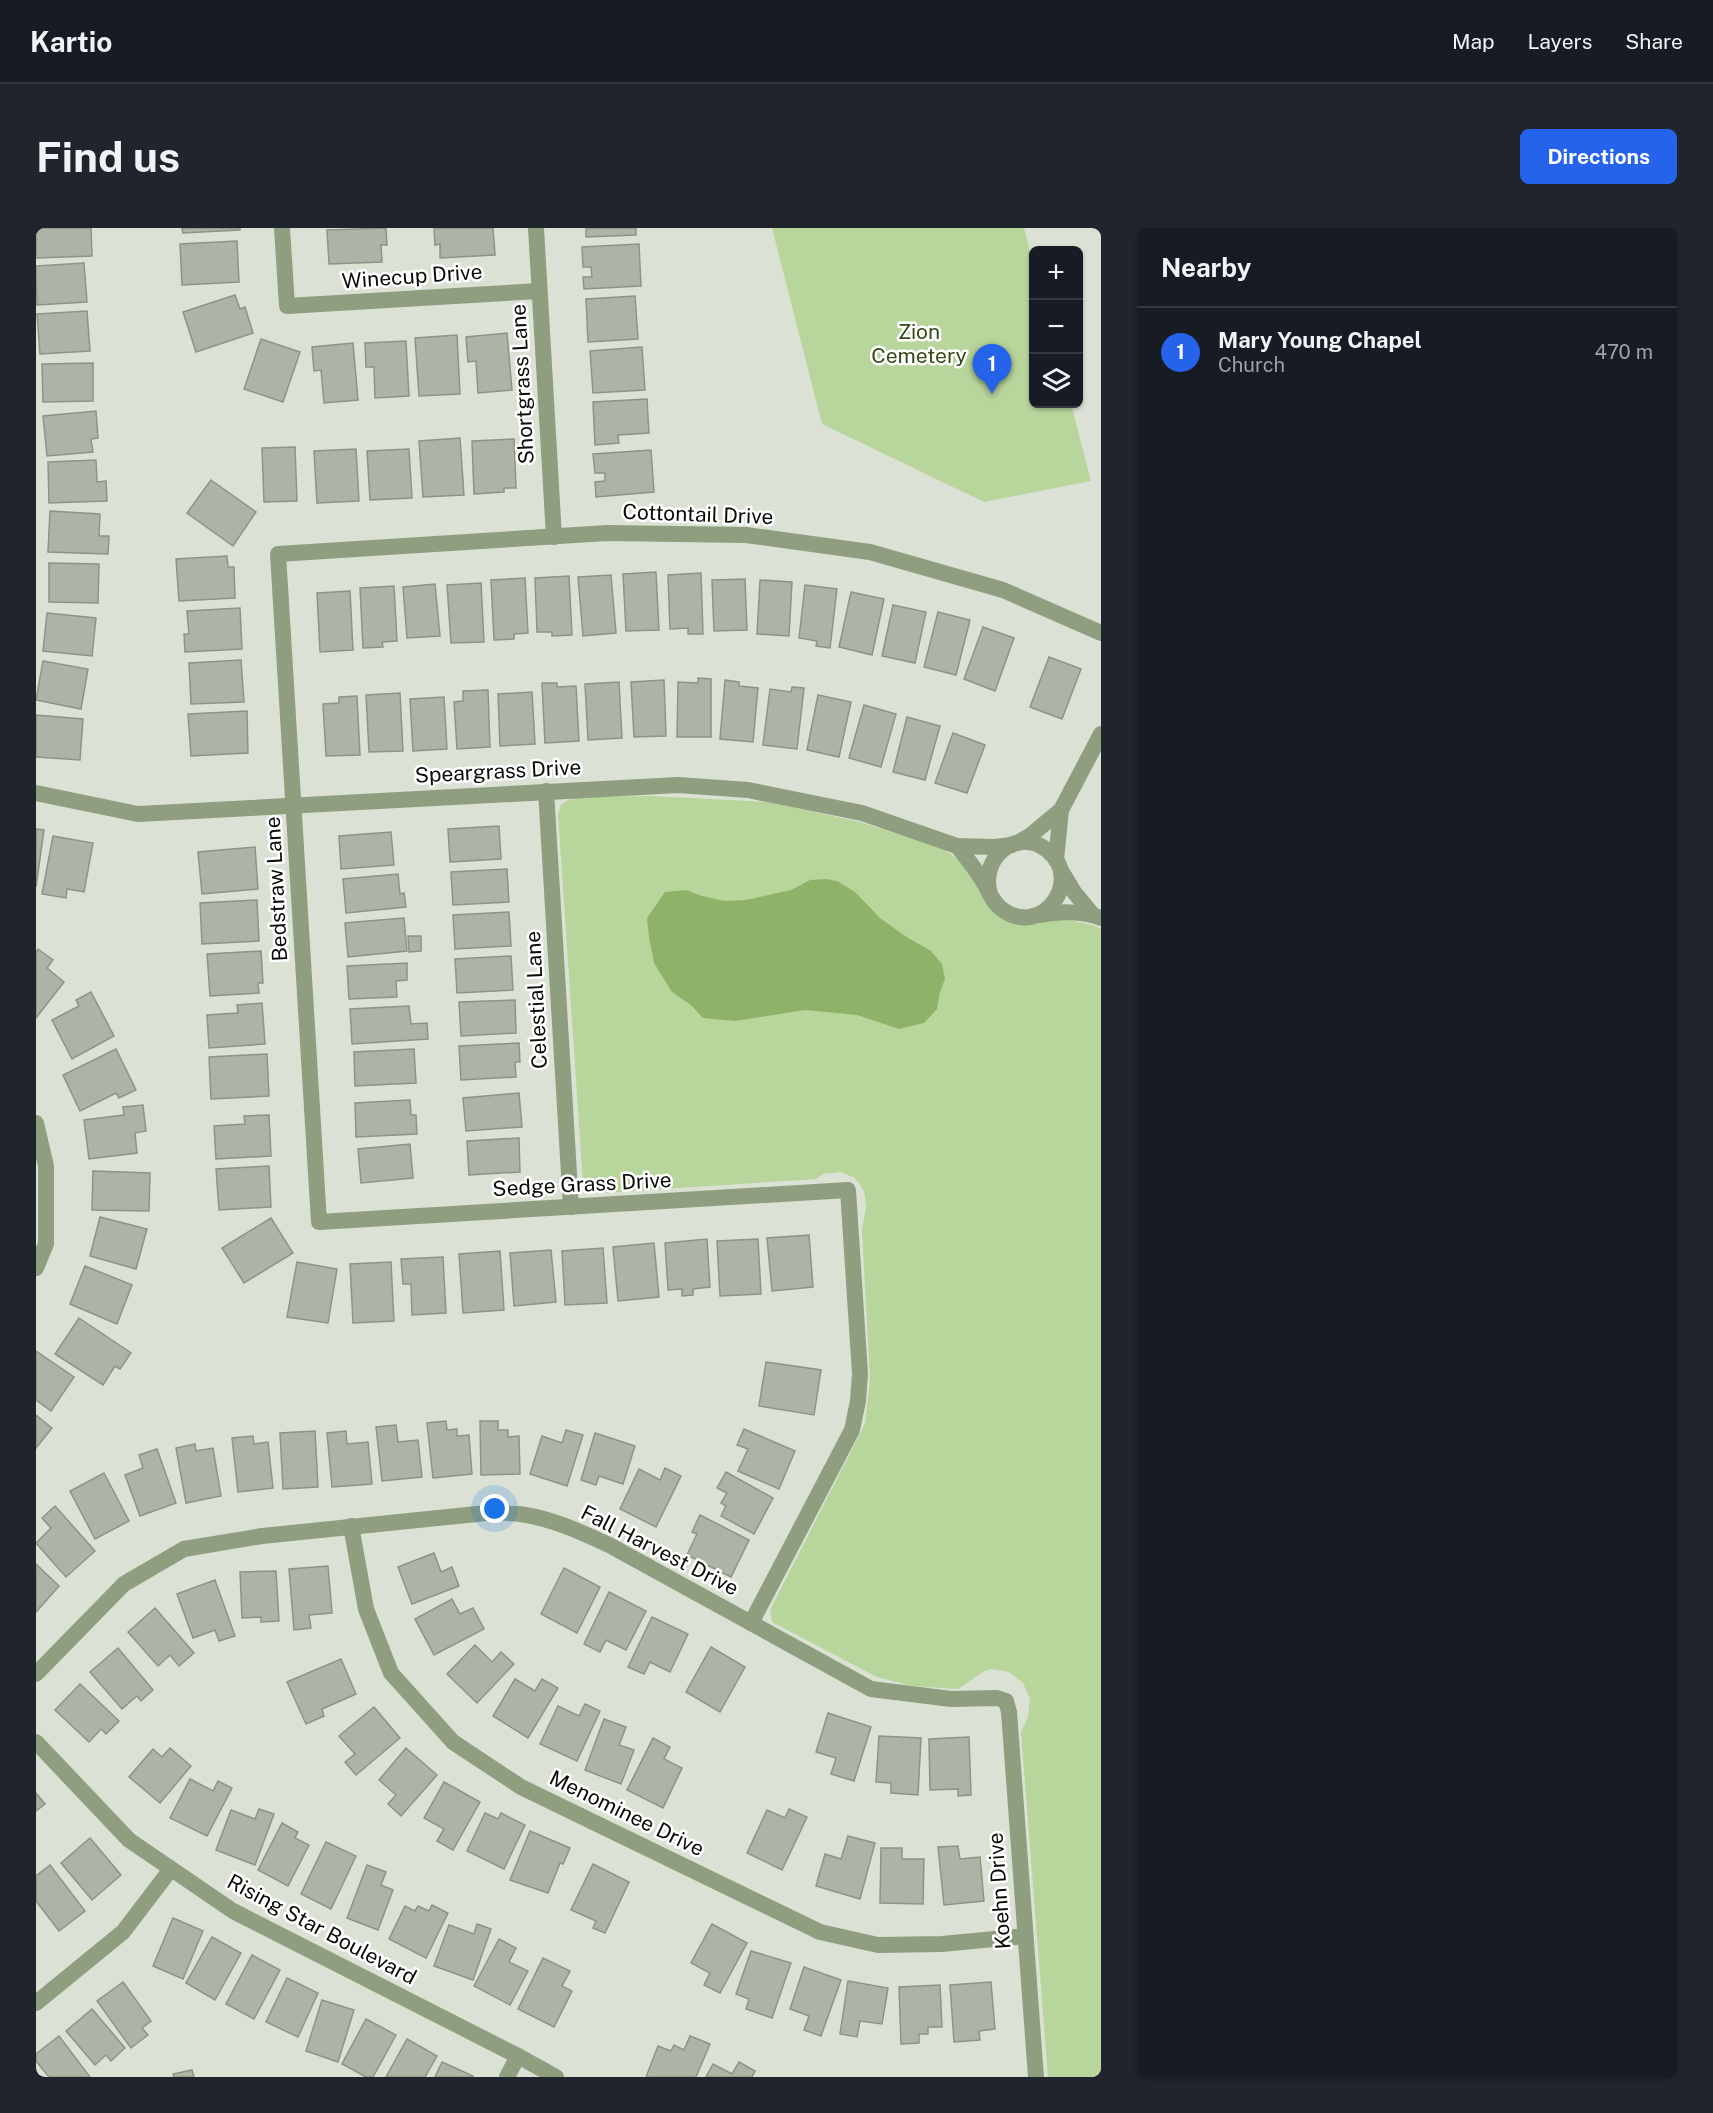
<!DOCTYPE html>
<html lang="en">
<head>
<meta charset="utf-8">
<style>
  :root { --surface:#171b24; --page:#20242c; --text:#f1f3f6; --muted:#9ea1a6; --line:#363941; --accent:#2563eb }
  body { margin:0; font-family:"Public Sans",sans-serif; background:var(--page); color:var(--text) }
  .controls { position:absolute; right:18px; top:18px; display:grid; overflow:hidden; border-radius:9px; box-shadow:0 2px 4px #0004 }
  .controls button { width:54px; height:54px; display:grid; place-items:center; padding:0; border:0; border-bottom:2px solid var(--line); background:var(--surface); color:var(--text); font:30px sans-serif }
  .you { position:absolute; left:459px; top:1281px; width:21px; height:21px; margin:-15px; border:4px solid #fff; border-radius:50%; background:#1a73e8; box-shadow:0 0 0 9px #1a73e833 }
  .badge { display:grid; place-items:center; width:39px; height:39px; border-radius:50%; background:var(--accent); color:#fff; font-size:20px; font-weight:700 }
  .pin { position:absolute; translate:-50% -50px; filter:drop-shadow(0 2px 3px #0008) }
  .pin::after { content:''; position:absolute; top:32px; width:21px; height:18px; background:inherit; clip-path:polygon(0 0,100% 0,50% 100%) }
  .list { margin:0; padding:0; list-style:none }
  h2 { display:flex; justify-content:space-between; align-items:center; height:78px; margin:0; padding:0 24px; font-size:26px }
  h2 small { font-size:20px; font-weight:400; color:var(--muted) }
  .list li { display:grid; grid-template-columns:39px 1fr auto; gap:18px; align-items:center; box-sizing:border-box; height:90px; padding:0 24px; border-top:2px solid var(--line) }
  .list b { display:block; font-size:22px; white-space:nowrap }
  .list p { margin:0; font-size:20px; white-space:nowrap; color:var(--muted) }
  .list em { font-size:20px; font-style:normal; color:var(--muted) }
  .icon { flex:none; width:33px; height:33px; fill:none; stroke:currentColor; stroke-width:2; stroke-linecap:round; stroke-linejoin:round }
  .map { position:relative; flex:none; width:1065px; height:1849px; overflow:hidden; border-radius:9px }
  header { display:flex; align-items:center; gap:36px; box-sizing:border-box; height:84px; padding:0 30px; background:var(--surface); border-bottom:2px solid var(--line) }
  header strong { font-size:28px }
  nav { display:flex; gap:33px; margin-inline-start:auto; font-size:21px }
  .intro { display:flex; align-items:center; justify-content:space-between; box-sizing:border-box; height:144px; padding:0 36px }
  h1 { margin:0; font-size:42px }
  .button { padding:15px 27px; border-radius:9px; background:var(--accent); color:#fff; font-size:21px; font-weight:700 }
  main { display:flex; gap:36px; padding:0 36px }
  aside { flex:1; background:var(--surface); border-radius:9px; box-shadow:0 2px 4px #0004 }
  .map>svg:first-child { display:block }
  .green { fill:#b8d59b }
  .water { fill:#8eb368 }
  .building { fill:#adb4a7; stroke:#8d9487; stroke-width:1.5 }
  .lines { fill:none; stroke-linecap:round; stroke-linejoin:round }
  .minor { stroke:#8e9e7f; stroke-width:16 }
  .labels { text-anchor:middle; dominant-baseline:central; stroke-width:5; stroke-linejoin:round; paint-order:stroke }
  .street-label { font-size:21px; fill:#0a0c08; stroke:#fff }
  .park-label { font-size:21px; fill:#344b16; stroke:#fff }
</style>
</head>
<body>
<header>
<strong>Kartio</strong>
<nav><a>Map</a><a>Layers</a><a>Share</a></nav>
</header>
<div class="intro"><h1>Find us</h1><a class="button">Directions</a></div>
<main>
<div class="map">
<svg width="1065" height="1849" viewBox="0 0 1065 1849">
  <rect width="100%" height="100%" fill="#dbe2d5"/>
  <g class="green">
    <path d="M736,0H988L997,35L998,176H1035L1055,253L948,274L786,196Z"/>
    <path d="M615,568L733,574L824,594L906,620L930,637L951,674L1056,697L1065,701V1849H1012L985,1504L992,1489L994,1471L987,1455L973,1444L955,1441L947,1444L922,1461L876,1458L841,1449L736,1394L734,1382L829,1196L834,1151L826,1001L830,979L828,963L819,950L804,944L787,946L780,951L567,965H555L547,956L522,586L525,577L537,569Z"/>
  </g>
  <path class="water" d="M790,651L801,653L819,664L844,690L869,708L895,723L906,736L909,751L904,764L901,781L888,795L863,801L821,787L769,782L699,793L667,790L655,777L636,764L618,735L613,709L611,690L629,664L650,662L666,668L688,673L710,672L755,662L774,652Z"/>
  <g class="building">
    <path d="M0,0H55L56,28L0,30Z"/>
    <path d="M146,0H204V2L147,5Z"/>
    <path d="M350,0L351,17H345L346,34L293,36L291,2Z"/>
    <path d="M398,0H457L459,27L404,30V16L399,17Z"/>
    <path d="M550,0H600V7L550,9Z"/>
    <path d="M201,13L203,54L146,57L144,16Z"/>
    <path d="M603,16L605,58L548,61L547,49H556L555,39H547L546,19Z"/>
    <path d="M48,35L51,74L1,77L0,38Z"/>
    <path d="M199,67L204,81L209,79L217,105L160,124L147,84Z"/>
    <path d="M599,68L602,111L552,114L550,71Z"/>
    <path d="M51,83L54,123L4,126L1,86Z"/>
    <path d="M471,105L476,162L442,165L440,133L432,134L430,109Z"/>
    <path d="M421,107L424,166L383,168L379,110Z"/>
    <path d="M225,111L264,124L247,174L208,161Z"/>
    <path d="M370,113L373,168L339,170L338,139H330L329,115Z"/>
    <path d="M317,115L322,172L288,175L285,142L278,143L276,119Z"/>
    <path d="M606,119L609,162L557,165L554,123Z"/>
    <path d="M57,135V173L7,174L6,136Z"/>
    <path d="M611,171L613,205L582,207L583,215L559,217L557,174Z"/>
    <path d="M60,183L62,210L55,211L57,224L11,228L7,188Z"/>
    <path d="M424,210L428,267L387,269L383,213Z"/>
    <path d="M478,211L480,260H468V264L438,266L436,213Z"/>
    <path d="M259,219L261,273L228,274L226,220Z"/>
    <path d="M320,221L323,273L281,275L278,223Z"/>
    <path d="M373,221L376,270L334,272L331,223Z"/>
    <path d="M615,222L618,264L560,269L559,254L569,253V245H559L557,226Z"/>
    <path d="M60,232L61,254L70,253L71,273L13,275L12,234Z"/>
    <path d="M175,252L220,284L197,318L151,285Z"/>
    <path d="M14,283L64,286L63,308H73L72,326L12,324Z"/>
    <path d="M191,328L192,339H198L199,370L143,373L140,331Z"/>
    <path d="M13,335L63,336L62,375L13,374Z"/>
    <path d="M620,344L623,402L590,403L587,346Z"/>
    <path d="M665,345L667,406H652V400L634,401L632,347Z"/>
    <path d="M575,347L580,405L547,408L542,349Z"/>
    <path d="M533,348L536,407L516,408V404H501L499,350Z"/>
    <path d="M489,350L492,405L478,406V411L458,412L455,352Z"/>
    <path d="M709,351L711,402L678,403L676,352Z"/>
    <path d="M724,352L756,354L753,408L721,406Z"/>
    <path d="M445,355L448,414L415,415L411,357Z"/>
    <path d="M399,356L404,408L371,410L367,359Z"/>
    <path d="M769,357L801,361L794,420L780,418L781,413L763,410Z"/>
    <path d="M358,358L361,413L346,414L347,419L327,420L324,360Z"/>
    <path d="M314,363L317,422L284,424L281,365Z"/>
    <path d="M815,364L848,371L836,427L803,419Z"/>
    <path d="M857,377L890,384L879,435L846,428Z"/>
    <path d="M204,380L206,421L149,424L148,406H153L151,383Z"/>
    <path d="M902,384L934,392L920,447L888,439Z"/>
    <path d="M11,385L60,390L56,428L7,423Z"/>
    <path d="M947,399L978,410L959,463L928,451Z"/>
    <path d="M1013,429L1045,441L1026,491L994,479Z"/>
    <path d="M205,432L208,474L155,476L153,435Z"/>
    <path d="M7,433L52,441L45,481L0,472Z"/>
    <path d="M662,450L675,451V509H641L642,454L662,455Z"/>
    <path d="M628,452L630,508L598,509L595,454Z"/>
    <path d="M689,452L703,454V458L722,460L717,514L684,511Z"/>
    <path d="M583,454L586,510L552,512L549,456Z"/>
    <path d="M506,455H521V459L540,458L543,513L509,515Z"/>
    <path d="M756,459L768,460L761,521L727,517L734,461L755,464Z"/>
    <path d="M452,462L454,519L421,521L418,474L427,473V463Z"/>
    <path d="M496,464L499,516L464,518L462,466Z"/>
    <path d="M364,465L367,523L333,524L330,467Z"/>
    <path d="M782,467L815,474L803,529L771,522Z"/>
    <path d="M321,468L324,527L290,528L287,476L303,475V469Z"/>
    <path d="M408,469L411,521L377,523L374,471Z"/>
    <path d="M828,477L860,486L845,539L813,530Z"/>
    <path d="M211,483L212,525L155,528L152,486Z"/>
    <path d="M0,487L47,491L44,532L0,529Z"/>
    <path d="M871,489L904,498L889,552L857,544Z"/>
    <path d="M917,505L949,517L931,565L899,555Z"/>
    <path d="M463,598L465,631L414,634L412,601Z"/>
    <path d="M0,601L8,602L0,659Z"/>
    <path d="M355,604L358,637L305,641L303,608Z"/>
    <path d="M17,608L57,615L48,664L31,661L30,670L6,666Z"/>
    <path d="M219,619L222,661L166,666L162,624Z"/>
    <path d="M471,641L473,674L417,677L415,644Z"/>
    <path d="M362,646L364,666L368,665L370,679L310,685L307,651Z"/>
    <path d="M221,672L223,713L166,716L164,675Z"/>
    <path d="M473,684L475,718L419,721L417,687Z"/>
    <path d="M368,690L371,723L312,729L309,695Z"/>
    <path d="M372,708H385V723L373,724Z"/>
    <path d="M2,721L17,732L11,740L28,754L0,790V724Z"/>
    <path d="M225,723L227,755H222L223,765L174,768L171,726Z"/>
    <path d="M475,728L477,762L421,765L419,731Z"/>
    <path d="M371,735V752L360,753L361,769L313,771L311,738Z"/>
    <path d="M55,764L78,808L36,831L16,792L43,778L40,772Z"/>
    <path d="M479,772L480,805L425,808L423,774Z"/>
    <path d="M226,775L229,816L173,820L171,787L202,785L201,777Z"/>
    <path d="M373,778L375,796L391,795L392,811L316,816L314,781Z"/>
    <path d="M483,815L484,834H479L480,849L425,852L423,818Z"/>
    <path d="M80,821L100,862L83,870L80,865L44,883L27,847Z"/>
    <path d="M378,821L380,855L319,858L318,824Z"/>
    <path d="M231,826L233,868L175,871L173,829Z"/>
    <path d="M483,865L486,899L430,903L427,870Z"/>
    <path d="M374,872L375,887H380L381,906L320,909L319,875Z"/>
    <path d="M107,877L110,903L99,905L101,925L53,931L48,892L88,887L87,879Z"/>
    <path d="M233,887L235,928L180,931L178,898L209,896L208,888Z"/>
    <path d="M483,910L484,944L433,947L431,913Z"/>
    <path d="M374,916L377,950L325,955L322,921Z"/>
    <path d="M233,938L235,979L183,982L180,941Z"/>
    <path d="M57,943L114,945L113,983L56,982Z"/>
    <path d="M64,989L111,1001L100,1041L54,1028Z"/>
    <path d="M235,990L257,1025L208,1055L186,1020Z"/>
    <path d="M773,1007L777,1059L736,1063L731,1010Z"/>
    <path d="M671,1011L674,1059L657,1061V1067L646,1068V1061L632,1062L629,1015Z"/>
    <path d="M722,1011L725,1066L684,1068L681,1013Z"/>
    <path d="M618,1015L623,1069L582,1073L577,1019Z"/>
    <path d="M567,1020L571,1075L529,1077L526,1023Z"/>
    <path d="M515,1022L520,1074L478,1078L474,1025Z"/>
    <path d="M464,1023L468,1082L427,1085L423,1026Z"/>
    <path d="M407,1029L410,1085L376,1087L375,1056H367L365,1031Z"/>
    <path d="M261,1034L301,1041L292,1095L251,1089Z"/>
    <path d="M355,1034L358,1093L317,1095L314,1036Z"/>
    <path d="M49,1038L96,1057L81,1096L34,1076Z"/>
    <path d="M43,1090L95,1125L84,1141L79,1138L67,1157L19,1126Z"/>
    <path d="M0,1123L38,1149L15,1183L0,1172Z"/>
    <path d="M730,1134L785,1142L778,1187L723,1178Z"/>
    <path d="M0,1187L16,1200L0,1220Z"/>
    <path d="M410,1193L411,1202L421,1201V1208L433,1207L436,1246L397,1250L391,1195Z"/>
    <path d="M444,1193H462V1202H472V1209L483,1208L484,1246L445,1247Z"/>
    <path d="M360,1197L362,1214L382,1212L386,1249L346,1253L340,1199Z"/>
    <path d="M708,1201L759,1223L743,1261L702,1243L712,1221L701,1217Z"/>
    <path d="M530,1202L547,1207L531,1258L494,1246L506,1208L526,1215Z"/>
    <path d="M279,1203L282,1259L247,1261L244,1205Z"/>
    <path d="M310,1203L311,1216L332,1214L336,1256L296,1259L291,1205Z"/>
    <path d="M559,1205L599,1218L587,1256L563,1248L560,1257L545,1252Z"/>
    <path d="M217,1208L218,1216L232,1214L237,1260L202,1264L196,1210Z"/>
    <path d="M159,1216L160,1223L177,1220L185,1268L150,1275L140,1220Z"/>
    <path d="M121,1221L140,1275L104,1288L89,1247L107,1240L103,1227Z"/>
    <path d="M629,1240L645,1248L620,1299L584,1281L603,1241L624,1252Z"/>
    <path d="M690,1244L737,1270L718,1306L685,1288L690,1278L685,1275L691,1265L681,1260Z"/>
    <path d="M68,1245L93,1293L59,1311L34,1263Z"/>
    <path d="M19,1278L59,1323L30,1349L0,1315L15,1300L6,1290Z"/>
    <path d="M664,1287L713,1312L695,1349L651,1327L661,1306L656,1304Z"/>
    <path d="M398,1325L405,1344L416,1339L423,1358L376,1376L362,1339Z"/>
    <path d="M0,1336L23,1358L0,1384Z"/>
    <path d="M292,1338L296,1385L273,1387L275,1400L258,1402L253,1341Z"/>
    <path d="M528,1340L564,1359L541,1405L505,1386Z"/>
    <path d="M240,1343L243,1393L225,1394V1389L206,1390L204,1344Z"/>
    <path d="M179,1352L199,1408L183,1413L179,1402L157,1410L141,1366Z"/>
    <path d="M573,1364L610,1383L590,1422L570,1412L564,1424L548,1416Z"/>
    <path d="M416,1371L424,1386L437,1380L448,1401L398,1427L379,1391Z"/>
    <path d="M119,1380L158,1425L143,1438L134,1427L122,1438L92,1404Z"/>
    <path d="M616,1389L652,1406L634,1444L614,1434L608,1446L592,1439Z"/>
    <path d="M439,1417L456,1434L465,1424L478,1436L441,1475L411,1446Z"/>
    <path d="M675,1419L709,1439L684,1484L650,1464Z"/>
    <path d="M82,1420L117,1462L105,1473L101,1468L86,1481L54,1444Z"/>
    <path d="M305,1431L320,1466L286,1481L288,1488L270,1496L251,1454Z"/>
    <path d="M479,1451L499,1463L506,1451L522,1460L492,1510L457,1488Z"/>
    <path d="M44,1456L83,1493L70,1506L65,1501L53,1514L19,1482Z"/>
    <path d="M549,1476L564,1483L541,1533L504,1516L522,1478L543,1488Z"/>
    <path d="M338,1479L364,1510L320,1547L309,1534L319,1526L303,1508Z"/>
    <path d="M792,1485L835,1499L818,1553L795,1546L800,1530L780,1524Z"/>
    <path d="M568,1491L590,1499L583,1517L598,1522L585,1556L549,1542Z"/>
    <path d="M843,1508L885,1510L882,1567L855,1565V1555L840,1554Z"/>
    <path d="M933,1509L935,1567L922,1568V1561L894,1562L893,1511Z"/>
    <path d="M617,1510L634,1519L628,1531L646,1540L627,1580L591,1562Z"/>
    <path d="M134,1520L155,1538L124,1575L93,1549L117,1521L126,1529Z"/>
    <path d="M370,1520L401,1547L365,1588L352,1576L360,1567L343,1552Z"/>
    <path d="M154,1551L177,1563L182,1553L196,1560L171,1608L134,1590Z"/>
    <path d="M408,1554L444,1574L417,1622L401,1613L408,1601L388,1590Z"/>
    <path d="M0,1565L9,1576L0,1583Z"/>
    <path d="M223,1581L238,1586L219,1637L180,1622L195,1582L219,1591Z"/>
    <path d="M753,1581L771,1589L746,1642L711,1625L731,1582L749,1590Z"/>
    <path d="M449,1585L462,1591L465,1585L489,1597L468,1641L431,1623Z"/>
    <path d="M246,1595L262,1604L259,1610L273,1617L252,1658L222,1642Z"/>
    <path d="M494,1603L534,1620L527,1636L524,1635L512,1665L474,1652Z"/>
    <path d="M812,1608L839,1615L824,1671L780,1658L789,1626L805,1631Z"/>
    <path d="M54,1610L85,1647L56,1672L25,1635Z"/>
    <path d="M290,1614L320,1628L295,1681L265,1666Z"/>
    <path d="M922,1618L924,1631L944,1629L948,1673L908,1677L902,1619Z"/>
    <path d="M845,1620H866V1631H888L887,1676L844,1675Z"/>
    <path d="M557,1636L593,1654L569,1705L557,1700L560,1693L535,1682Z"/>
    <path d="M14,1637L49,1683L23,1703L0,1673V1648Z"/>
    <path d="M331,1637L350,1644L345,1657L357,1662L342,1702L311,1690Z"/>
    <path d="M396,1677L412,1685L390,1730L353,1711L369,1678L379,1683L382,1678L393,1683Z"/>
    <path d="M137,1690L167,1703L147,1751L117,1738Z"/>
    <path d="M441,1696L455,1701L437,1752L398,1738L413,1697L438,1706Z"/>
    <path d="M676,1696L711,1715L684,1765L668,1757L674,1745L655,1735Z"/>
    <path d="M176,1709L205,1725L179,1772L150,1755Z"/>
    <path d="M463,1711L480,1720L473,1734L492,1743L474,1777L438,1758Z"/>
    <path d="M715,1723L755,1735L736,1790L710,1781L713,1771L700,1766Z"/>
    <path d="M216,1727L244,1742L218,1791L190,1776Z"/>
    <path d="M507,1730L534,1743L526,1758L536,1763L518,1799L482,1781Z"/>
    <path d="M768,1739L805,1752L785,1808L768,1802L773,1788L754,1781Z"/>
    <path d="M251,1750L282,1765L262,1809L230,1794Z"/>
    <path d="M812,1753L852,1760L846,1796L824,1793L821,1809L804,1806Z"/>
    <path d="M87,1754L115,1793L106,1800L112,1807L95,1820L61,1773Z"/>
    <path d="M955,1754L959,1801L943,1803L944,1812L918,1814L914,1757Z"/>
    <path d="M904,1757L906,1799H892V1806H883V1815L865,1816L863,1759Z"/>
    <path d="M286,1772L318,1782L302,1834L270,1823Z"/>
    <path d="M56,1781L89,1820L75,1833L70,1827L59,1837L30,1803Z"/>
    <path d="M330,1791L360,1807L337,1849H330L306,1836Z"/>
    <path d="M23,1808L54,1849H13L0,1833V1826Z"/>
    <path d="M654,1808L674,1816L660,1849H610L622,1818L635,1823L638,1817L648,1822Z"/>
    <path d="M371,1811L401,1828L389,1849H350Z"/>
    <path d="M406,1834L437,1848L436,1849H399Z"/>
    <path d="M703,1834L719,1843L716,1849H670L677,1836L696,1846Z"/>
    <path d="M156,1842L158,1849H138L137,1846Z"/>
  </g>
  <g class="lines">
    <g class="minor">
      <path d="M246,0L251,78L503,63"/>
      <path d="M500,0L518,309"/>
      <path d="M510,563L535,979"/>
      <path d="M0,565L102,586L642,557L712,562L826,585L921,618L959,619L976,617"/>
      <path d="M982,615L995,607L1025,582L1065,506"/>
      <path d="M921,618C930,629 939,640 946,652C953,662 956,675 967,682C1006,710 1049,652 1011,622C980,598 943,631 954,666"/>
      <path d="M1020,632L1025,582"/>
      <path d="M1026,644L1038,664L1057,687"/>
      <path d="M1004,687C1022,683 1047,683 1065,690"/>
      <path d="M0,895L10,938V1016L0,1040"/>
      <path d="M315,1298L330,1381L355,1445L417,1514L485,1559L784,1704L842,1717L906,1716L989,1708"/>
      <path d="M715,1395L816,1202L822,1173L824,1146L812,962L283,994L242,326L571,305L710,307L834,324L967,362L1065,405"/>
      <path d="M0,1446L88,1356L148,1321L226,1308L441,1286C451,1285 463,1284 473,1285C509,1287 543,1303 575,1318L835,1461L915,1471L961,1470L970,1473L973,1484L1000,1849"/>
      <path d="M0,1514L93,1612L197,1683L482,1828L520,1849"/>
      <path d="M0,1775L87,1704L135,1641"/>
      <path d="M471,1849L482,1828"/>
    </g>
  </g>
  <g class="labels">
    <g class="street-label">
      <text transform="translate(376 48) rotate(-4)">Winecup Drive</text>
      <text transform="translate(486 156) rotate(-93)">Shortgrass Lane</text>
      <text transform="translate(662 286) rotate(2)">Cottontail Drive</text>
      <text transform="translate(462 543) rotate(-3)">Speargrass Drive</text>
      <text transform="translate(240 661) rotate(-93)">Bedstraw Lane</text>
      <text transform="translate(500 772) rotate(-93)">Celestial Lane</text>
      <text transform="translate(546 956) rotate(-3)">Sedge Grass Drive</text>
      <text transform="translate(624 1322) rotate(27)">Fall Harvest Drive</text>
      <text transform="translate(591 1585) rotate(26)">Menominee Drive</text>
      <text transform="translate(963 1663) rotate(-94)">Koehn Drive</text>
      <text transform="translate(286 1701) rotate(28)">Rising Star Boulevard</text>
    </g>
    <g class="park-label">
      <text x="883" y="103">Zion<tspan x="883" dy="24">Cemetery</tspan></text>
    </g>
  </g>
</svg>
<div class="controls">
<button>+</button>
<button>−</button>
<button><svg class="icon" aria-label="layers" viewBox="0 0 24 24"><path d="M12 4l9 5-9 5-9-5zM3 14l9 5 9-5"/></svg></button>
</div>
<div class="you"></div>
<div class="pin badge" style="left:956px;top:166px">1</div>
</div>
<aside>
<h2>Nearby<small></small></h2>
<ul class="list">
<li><span class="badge">1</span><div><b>Mary Young Chapel</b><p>Church</p></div><em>470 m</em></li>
</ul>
</aside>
</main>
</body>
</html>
